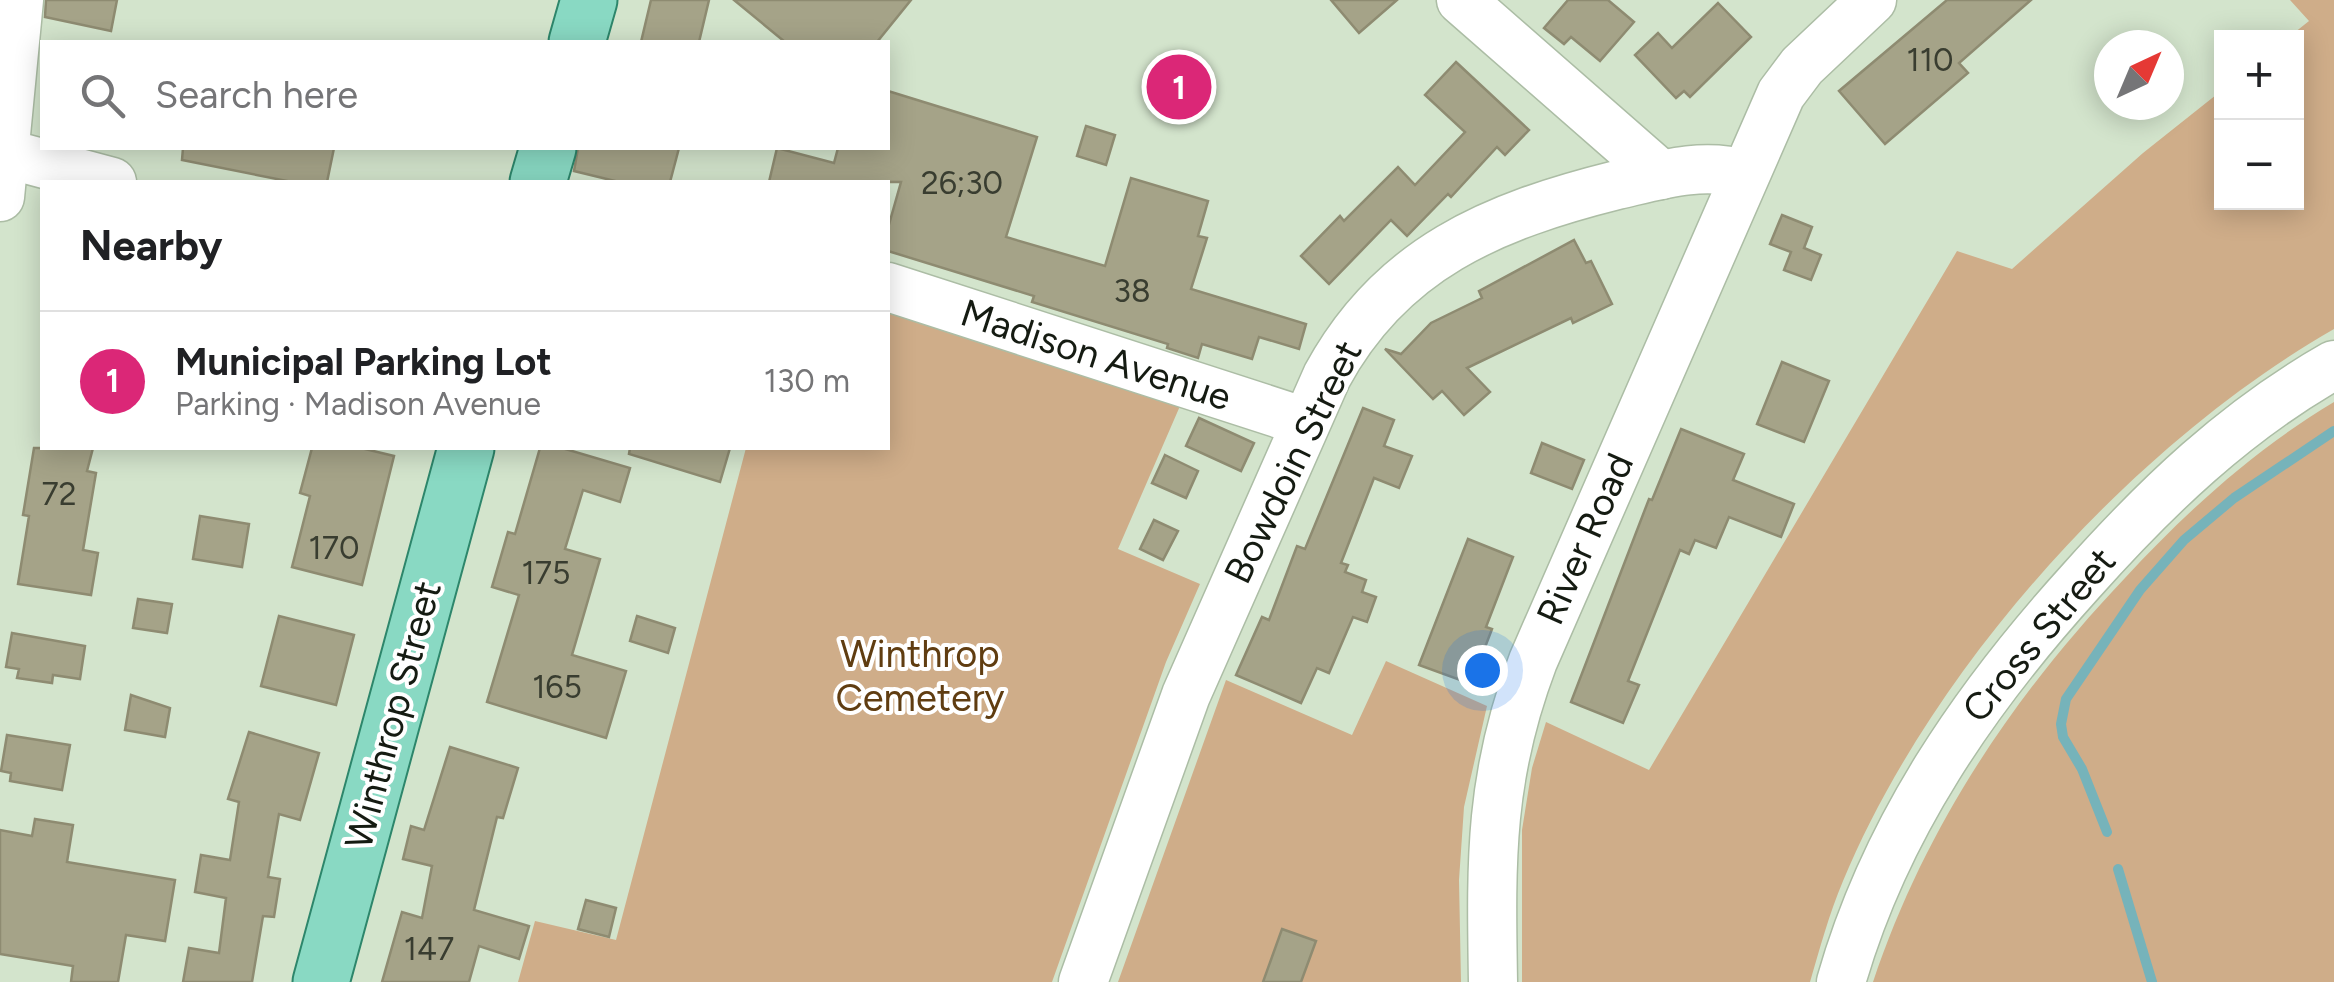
<!DOCTYPE html>
<html lang="en">
<head>
<meta charset="utf-8">
<style>
  :root { --surface:#fff; --page:#f2f2f2; --text:#202124; --muted:#757577; --line:#e0e0e0; --accent:#db2777 }
  body { margin:0; font-family:Figtree,sans-serif; background:var(--page); color:var(--text) }
  .controls { position:absolute; right:30px; top:30px; display:grid; overflow:hidden; border-radius:0px; box-shadow:0 5px 25px #0003 }
  .controls button { width:90px; height:90px; display:grid; place-items:center; padding:0; border:0; border-bottom:2px solid var(--line); background:var(--surface); color:var(--text); font:50px sans-serif }
  .compass { position:absolute; left:2094px; top:30px; width:90px; height:90px; border-radius:50%; background:var(--surface); box-shadow:0 5px 25px #0003; rotate:44deg }
  .you { position:absolute; left:1482px; top:670px; width:35px; height:35px; margin:-25px; border:8px solid #fff; border-radius:50%; background:#1a73e8; box-shadow:0 0 0 15px #1a73e833 }
  .badge { display:grid; place-items:center; width:65px; height:65px; border-radius:50%; background:var(--accent); color:#fff; font-size:32px; font-weight:700 }
  .pin { position:absolute; translate:-50% -50%; border:5px solid #fff; box-shadow:0 2px 10px #0006 }
  .list { margin:0; padding:0; list-style:none }
  h2 { display:flex; justify-content:space-between; align-items:center; height:130px; margin:0; padding:0 40px; font-size:42px }
  h2 small { font-size:32px; font-weight:400; color:var(--muted) }
  .list li { display:grid; grid-template-columns:65px 1fr auto; gap:30px; align-items:center; box-sizing:border-box; height:140px; padding:0 40px; border-top:2px solid var(--line) }
  .list b { display:block; font-size:38px; white-space:nowrap }
  .list p { margin:0; font-size:32px; white-space:nowrap; color:var(--muted) }
  .list em { font-size:32px; font-style:normal; color:var(--muted) }
  .icon { flex:none; width:55px; height:55px; fill:none; stroke:currentColor; stroke-width:2; stroke-linecap:round; stroke-linejoin:round }
  .map { position:relative; flex:none; width:2334px; height:982px; overflow:hidden }
  .search { position:absolute; background:var(--surface); box-shadow:0 5px 25px #0003; left:40px; top:40px; width:850px; height:110px; display:flex; align-items:center; gap:25px; box-sizing:border-box; padding:0 35px; border-radius:0px; color:var(--muted); font-size:38px }
  .panel { position:absolute; background:var(--surface); box-shadow:0 5px 25px #0003; left:40px; top:180px; width:850px; height:270px; border-radius:0px }
  .map>svg:first-child { display:block }
  .green { fill:#cfad89 }
  .lines { fill:none; stroke-linecap:round; stroke-linejoin:round }
  .stream { stroke:#76b3ba; stroke-width:10 }
  .building { fill:#a5a388; stroke:#8e8b71; stroke-width:2.5 }
  .minor-casing { stroke:#acbda5; stroke-width:51 }
  .major-casing { stroke:#2d866b; stroke-width:59 }
  .minor { stroke:#fff; stroke-width:48 }
  .major { stroke:#89d9c3; stroke-width:55 }
  .labels { text-anchor:middle; dominant-baseline:central; stroke-width:8; stroke-linejoin:round; paint-order:stroke }
  .number-label { font-size:32px; fill:#393d30 }
  .street-label { font-size:38px; fill:#151b12; stroke:#fff }
  .park-label { font-size:38px; fill:#603d11; stroke:#fff }
</style>
</head>
<body>
<div class="map">
<svg width="2334" height="982" viewBox="0 0 2334 982">
  <rect width="100%" height="100%" fill="#d3e4cc"/>
  <g class="green">
    <path d="M2290,0H2334V329C2133,444 1932,667 1843,881C1829,914 1820,948 1810,982H1522V830L1532,768L1546,722L1649,770L1957,251L2012,269L2143,153L2221,91L2222,202H2296V38L2289,37L2309,21Z"/>
    <path d="M888,311L1180,406L1118,549L1200,584L1166,662L1052,982H518L535,921L616,940L746,448H888Z"/>
    <path d="M2334,402V982H1873C1925,827 2013,696 2125,578C2188,510 2254,450 2334,402Z"/>
    <path d="M1386,661L1487,706L1464,807L1459,880L1461,982H1118L1226,680L1352,735Z"/>
  </g>
  <g class="lines">
    <g class="stream">
      <path d="M2107,832L2082,769L2063,737L2061,724L2066,699L2140,590L2184,540L2234,498L2334,431"/>
      <path d="M2118,869L2152,982"/>
    </g>
  </g>
  <g class="building">
    <path d="M46,0H117L111,31L45,17Z"/>
    <path d="M651,0H709L699,42H641Z"/>
    <path d="M734,0H911L877,42H785Z"/>
    <path d="M1331,0H1397L1359,33Z"/>
    <path d="M1568,0H1608L1634,22L1600,61L1571,37L1564,44L1544,28Z"/>
    <path d="M1947,0H2031L1959,63L1968,73L1885,144L1839,91Z"/>
    <path d="M1718,3L1751,37L1690,97L1684,91L1676,98L1635,55L1658,33L1672,48Z"/>
    <path d="M1456,62L1529,130L1505,155L1497,147L1451,197L1448,194L1407,236L1391,220L1329,284L1301,256L1340,216L1344,221L1398,167L1415,185L1465,132L1425,95Z"/>
    <path d="M888,91L1037,137L1006,237L1105,266L1131,178L1208,201L1198,236L1207,238L1191,289L1306,324L1299,349L1259,337L1252,359L1202,344L1198,358L1167,348L1168,344L1032,302L1034,296L888,251V228L901,182H769L777,148L834,163L838,148H888Z"/>
    <path d="M1086,126L1115,135L1106,165L1077,156Z"/>
    <path d="M183,148H334L327,182H292L182,160Z"/>
    <path d="M578,148H679L670,182H619L574,171Z"/>
    <path d="M1782,215L1812,227L1804,248L1821,255L1811,280L1784,270L1791,252L1770,244Z"/>
    <path d="M1574,240L1586,263L1591,261L1612,304L1573,323L1571,318L1467,368L1490,392L1464,415L1442,391L1433,399L1385,349L1401,354L1431,323L1482,298L1479,291Z"/>
    <path d="M1782,362L1829,381L1804,442L1757,424Z"/>
    <path d="M1363,408L1394,420L1384,446L1412,456L1399,488L1374,478L1341,563L1348,565L1345,572L1366,580L1362,592L1376,597L1367,622L1353,617L1329,673L1317,668L1301,703L1236,675L1262,617L1269,620L1297,546L1305,549Z"/>
    <path d="M1199,418L1254,443L1241,471L1186,446Z"/>
    <path d="M1681,429L1744,454L1733,480L1794,504L1781,537L1729,517L1716,548L1695,540L1689,554L1680,550L1628,681L1639,685L1623,723L1571,702L1649,499L1652,500Z"/>
    <path d="M1542,443L1584,460L1572,489L1531,473Z"/>
    <path d="M34,448H93L87,471L96,473L83,550L98,553L91,595L18,584L29,516L23,515Z"/>
    <path d="M312,448H361L394,456L362,585L292,567L310,496L300,493Z"/>
    <path d="M540,448H562L630,468L620,502L583,490L565,549L600,559L572,655L626,671L606,738L487,702L519,595L492,587L508,532L515,534Z"/>
    <path d="M630,448H730L720,482L629,454Z"/>
    <path d="M1165,455L1198,471L1186,498L1152,483Z"/>
    <path d="M200,516L249,524L242,567L193,559Z"/>
    <path d="M1154,520L1178,531L1163,560L1140,549Z"/>
    <path d="M1468,539L1513,557L1486,627L1492,629L1471,684L1419,665Z"/>
    <path d="M138,599L172,604L167,633L133,628Z"/>
    <path d="M279,616L354,635L336,705L261,686Z"/>
    <path d="M637,616L675,628L668,653L630,641Z"/>
    <path d="M12,633L85,646L80,679L53,675L52,683L17,678L19,669L6,667Z"/>
    <path d="M131,695L170,708L165,737L125,730Z"/>
    <path d="M249,732L319,753L300,820L279,814L268,877L280,879L274,917L263,916L252,982H183L189,948L219,953L226,898L195,892L201,855L230,860L239,802L228,799Z"/>
    <path d="M7,735L70,745L62,790L10,781L11,773L1,771Z"/>
    <path d="M450,747L518,768L503,818L497,817L474,910L529,926L519,959L479,946L469,982H382L402,912L422,918L432,866L403,859L411,826L424,830Z"/>
    <path d="M35,819L73,825L67,862L175,880L165,941L126,935L118,982H71L73,966L0,954V830L32,836Z"/>
    <path d="M586,900L616,908L609,937L578,929Z"/>
    <path d="M1282,929L1316,941L1301,982H1263Z"/>
  </g>
  <g class="lines">
    <defs>
      <g id="minor">
        <path d="M1461,0L1661,175"/>
        <path d="M0,152L112,182"/>
        <path d="M0,197L19,0"/>
        <path d="M888,287L1305,422"/>
        <path d="M1083,982L1186,695L1327,376C1391,258 1493,216 1617,185C1660,175 1701,162 1745,174"/>
        <path d="M1493,982C1491,861 1489,777 1533,661L1781,94L1802,66L1872,0"/>
        <path d="M1841,982C1885,828 1974,699 2081,581C2156,497 2235,421 2334,365"/>
      </g>
      <g id="major">
        <path d="M577,42L589,0"/>
        <path d="M538,182L548,148"/>
        <path d="M321,982L466,448"/>
      </g>
    </defs>
    <use href="#minor" class="minor-casing"/>
    <use href="#major" class="major-casing"/>
    <use href="#minor" class="minor"/>
    <use href="#major" class="major"/>
  </g>
  <g class="labels">
    <g class="number-label">
      <text x="1930" y="60">110</text>
      <text x="962" y="183">26;30</text>
      <text x="1132" y="291">38</text>
      <text x="59" y="494">72</text>
      <text x="334" y="548">170</text>
      <text x="546" y="573">175</text>
      <text x="557" y="687">165</text>
      <text x="429" y="949">147</text>
    </g>
    <g class="street-label">
      <text transform="translate(1096 355) rotate(18)">Madison Avenue</text>
      <text transform="translate(1293 462) rotate(-64)">Bowdoin Street</text>
      <text transform="translate(1585 539) rotate(-66)">River Road</text>
      <text transform="translate(2039 635) rotate(-50)">Cross Street</text>
      <text transform="translate(393 715) rotate(-75)">Winthrop Street</text>
    </g>
    <g class="park-label">
      <text x="920" y="654">Winthrop<tspan x="920" dy="44">Cemetery</tspan></text>
    </g>
  </g>
</svg>
<div class="controls">
<button>+</button>
<button>−</button>
</div>
<svg class="compass" viewBox="-18 -18 36 36"><path d="M0-13l5 13h-10z" fill="#e53935"/><path d="M0 13l5-13h-10z" fill="#757577"/></svg>
<div class="you"></div>
<div class="pin badge" style="left:1179px;top:87px">1</div>
<div class="search"><svg class="icon" aria-label="search" viewBox="0 0 24 24"><circle cx="10" cy="10" r="6"/><path d="M15 15l6 6"/></svg>Search here</div>
<section class="panel">
<h2>Nearby<small></small></h2>
<ul class="list">
<li><span class="badge">1</span><div><b>Municipal Parking Lot</b><p>Parking · Madison Avenue</p></div><em>130 m</em></li>
</ul>
</section>
</div>
</body>
</html>
